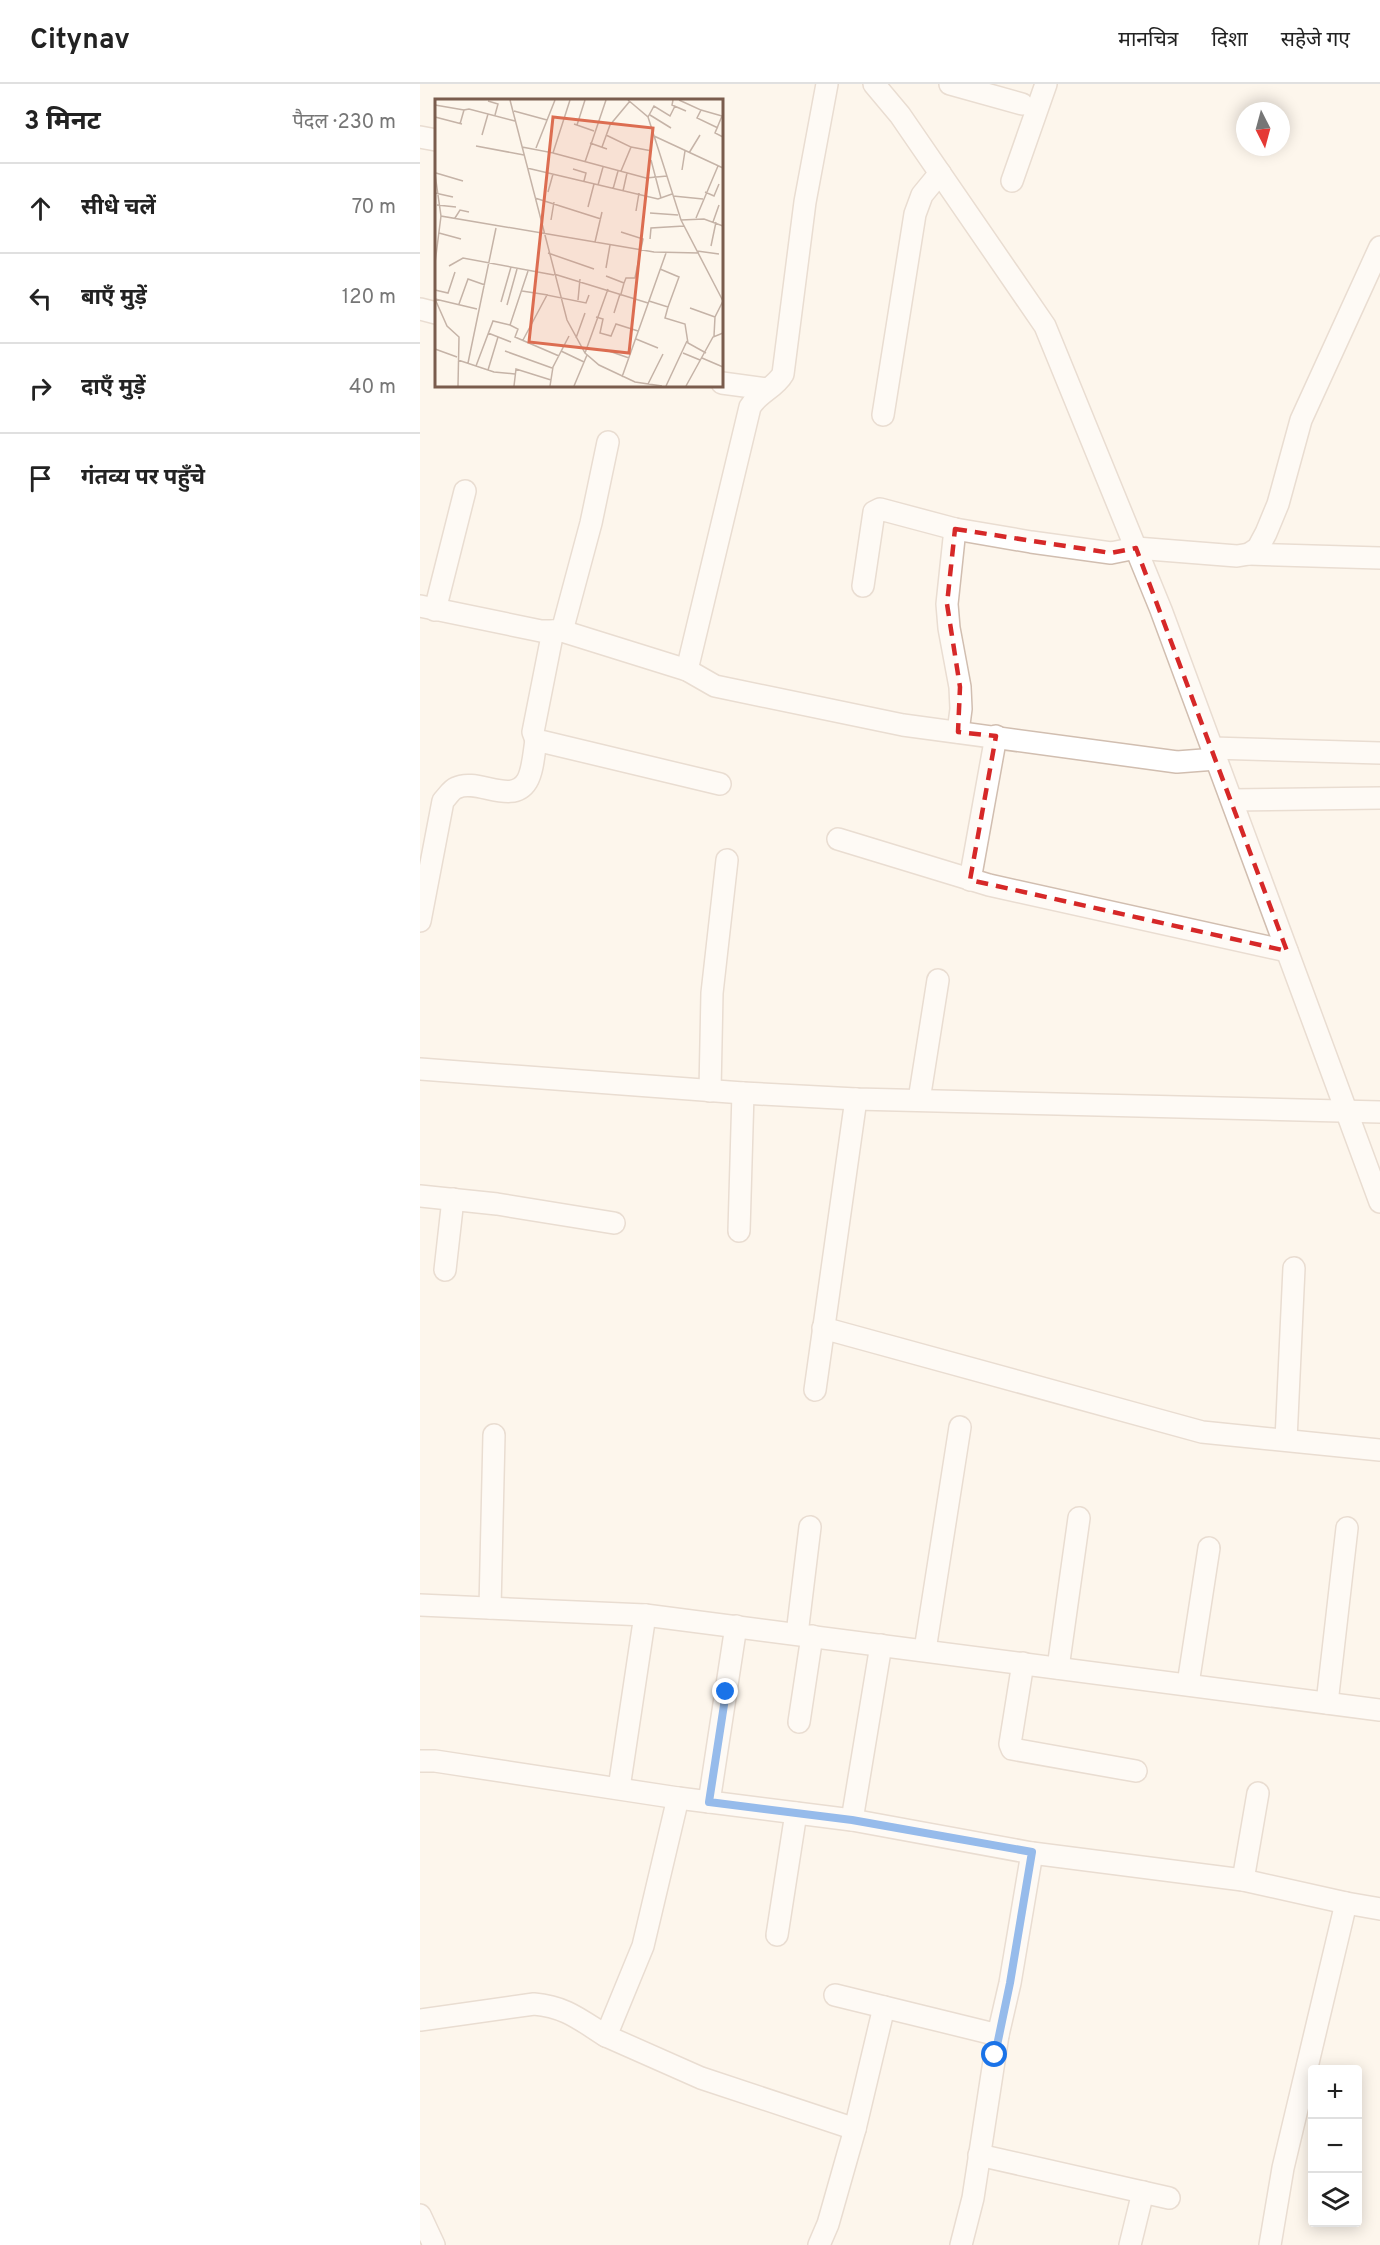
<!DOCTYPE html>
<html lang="hi">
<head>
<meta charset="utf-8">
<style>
  :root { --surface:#fff; --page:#f2f2f2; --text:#222; --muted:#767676; --line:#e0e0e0 }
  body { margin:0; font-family:Overpass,"Noto Sans Devanagari",sans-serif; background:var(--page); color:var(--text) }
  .controls { position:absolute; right:18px; bottom:18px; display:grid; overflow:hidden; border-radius:6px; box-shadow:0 3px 15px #0003 }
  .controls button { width:54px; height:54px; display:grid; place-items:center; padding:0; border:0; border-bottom:2px solid var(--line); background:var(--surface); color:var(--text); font:30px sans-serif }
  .compass { position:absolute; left:816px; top:18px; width:54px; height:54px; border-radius:50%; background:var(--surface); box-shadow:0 3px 15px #0003; rotate:174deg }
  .stop { position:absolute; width:18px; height:18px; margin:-14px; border:4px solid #1a73e8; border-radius:50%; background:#fff }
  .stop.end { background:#1a73e8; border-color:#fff; box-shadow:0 2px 6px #0008 }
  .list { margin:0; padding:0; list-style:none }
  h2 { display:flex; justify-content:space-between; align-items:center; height:78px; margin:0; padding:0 24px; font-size:26px }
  h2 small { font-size:20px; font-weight:400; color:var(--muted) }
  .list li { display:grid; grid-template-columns:39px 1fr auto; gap:18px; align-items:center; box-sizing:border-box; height:90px; padding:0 24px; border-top:2px solid var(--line) }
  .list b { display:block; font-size:22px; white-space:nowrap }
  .list em { font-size:20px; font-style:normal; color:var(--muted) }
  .icon { flex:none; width:33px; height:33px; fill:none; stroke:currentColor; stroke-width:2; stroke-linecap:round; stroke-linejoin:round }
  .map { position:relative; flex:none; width:960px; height:2161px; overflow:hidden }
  header { display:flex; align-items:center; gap:36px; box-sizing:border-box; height:84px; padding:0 30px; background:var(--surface); border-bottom:2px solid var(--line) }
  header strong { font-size:28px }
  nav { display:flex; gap:33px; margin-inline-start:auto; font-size:21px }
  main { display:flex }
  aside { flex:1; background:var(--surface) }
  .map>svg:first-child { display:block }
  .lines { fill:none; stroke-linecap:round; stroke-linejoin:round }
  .minor-casing { stroke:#d1beb0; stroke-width:24 }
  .minor { stroke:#fff; stroke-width:21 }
  .route { stroke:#1a73e8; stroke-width:8 }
  .marked { fill:none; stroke:#d62828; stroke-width:4.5; stroke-dasharray:12 8; stroke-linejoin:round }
  .inset-road { fill:none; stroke:#c5b3a7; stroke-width:1.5 }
  .view { fill:#dc6d51; fill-opacity:0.15; stroke:#dc6d51; stroke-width:3 }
  .inset-edge { fill:none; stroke:#7a5c4d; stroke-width:3 }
</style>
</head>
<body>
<header>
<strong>Citynav</strong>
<nav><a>मानचित्र</a><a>दिशा</a><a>सहेजे गए</a></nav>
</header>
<main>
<aside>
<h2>3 मिनट<small>पैदल · 230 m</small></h2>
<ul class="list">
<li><svg class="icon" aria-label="ahead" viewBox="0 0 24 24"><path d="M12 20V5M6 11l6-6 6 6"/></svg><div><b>सीधे चलें</b></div><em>70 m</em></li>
<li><svg class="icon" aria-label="left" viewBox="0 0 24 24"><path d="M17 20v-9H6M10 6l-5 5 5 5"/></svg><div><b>बाएँ मुड़ें</b></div><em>120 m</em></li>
<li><svg class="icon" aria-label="right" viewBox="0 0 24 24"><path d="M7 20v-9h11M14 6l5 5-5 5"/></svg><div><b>दाएँ मुड़ें</b></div><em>40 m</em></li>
<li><svg class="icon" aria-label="arrive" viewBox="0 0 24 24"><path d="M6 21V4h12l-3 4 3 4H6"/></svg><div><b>गंतव्य पर पहुँचे</b></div></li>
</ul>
</aside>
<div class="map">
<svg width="960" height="2161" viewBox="0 0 960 2161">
  <rect width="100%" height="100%" fill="#fdf6ec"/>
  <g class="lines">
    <defs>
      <g id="minor">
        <path d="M454,0L480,31L625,242L741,526L960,1118"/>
        <path d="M530,0L602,20"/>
        <path d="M0,53L16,56"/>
        <path d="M592,97L626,0"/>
        <path d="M0,225L16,229"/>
        <path d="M302,299L347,305"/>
        <path d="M463,331L495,130L502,111L520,89"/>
        <path d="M535,445L527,520L529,544L540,603L541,625L538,648"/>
        <path d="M829,470L960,474"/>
        <path d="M443,502L454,428L460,425L535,445L611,458L691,469L716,464L817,472L829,470L838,464L846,449L858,420L881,336L960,163"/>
        <path d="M0,522L121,547H142L267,586L295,602L483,641L757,678L796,675"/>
        <path d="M15,526L45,407"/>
        <path d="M133,547L113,648L116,656L300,700"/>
        <path d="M142,547L171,439L188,358"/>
        <path d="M267,586L330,323C338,309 355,304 363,290L385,118L407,0"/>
        <path d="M792,664L960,669"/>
        <path d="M812,716L960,714"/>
        <path d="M418,755L569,801L867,867"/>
        <path d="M550,796L576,652"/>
        <path d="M0,837L23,717C27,713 31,706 36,704C57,693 92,722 107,697C113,687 114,668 116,656"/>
        <path d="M0,985L323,1009L436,1015L960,1028"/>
        <path d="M290,1007L292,909L307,776"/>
        <path d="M499,1016L518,896"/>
        <path d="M0,1112L77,1120L194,1139"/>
        <path d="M319,1147L323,1009"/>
        <path d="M25,1186L33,1115"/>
        <path d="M403,1244L782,1348L960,1366"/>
        <path d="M395,1306L436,1015"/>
        <path d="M866,1356L874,1184"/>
        <path d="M0,1521L225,1531L960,1626"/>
        <path d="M70,1524L74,1351"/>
        <path d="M377,1550L390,1443"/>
        <path d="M505,1566L540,1343"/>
        <path d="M603,1579L590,1660L592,1665L716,1687"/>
        <path d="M638,1584L659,1434"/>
        <path d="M768,1600L789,1464"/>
        <path d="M907,1619L927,1444"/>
        <path d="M379,1638L392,1552"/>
        <path d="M0,1677H15L258,1714L432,1736L612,1769L823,1796L926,1819"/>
        <path d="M199,1704L225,1531"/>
        <path d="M258,1714L223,1862L186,1952L281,1994L435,2045"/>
        <path d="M289,1718L316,1542"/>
        <path d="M432,1736L461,1561"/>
        <path d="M823,1796L838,1709"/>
        <path d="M357,1851L376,1729"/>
        <path d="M415,1911L578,1951"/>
        <path d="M0,1936L114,1920C146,1923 159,1935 186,1952"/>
        <path d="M559,2071L749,2114"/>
        <path d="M0,2131L14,2161"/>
        <path d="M399,2161L408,2140L435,2045L464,1923"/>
        <path d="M541,2161L553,2114L578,1951L590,1899L612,1769"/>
        <path d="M710,2161L723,2108"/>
        <path d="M850,2161L863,2084L926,1819L960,1825"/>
      </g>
    </defs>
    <use href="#minor" class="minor-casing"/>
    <use href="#minor" class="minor"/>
  </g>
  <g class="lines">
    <path class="route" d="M306,1608L289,1718L432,1736L612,1768L590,1899L575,1971"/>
  </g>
  <path d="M0 0H960V2161H0ZM535,445L691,469L716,464L867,867L550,796L576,652L538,648L540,603L527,520Z" fill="#fdf6ec" fill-opacity=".55" fill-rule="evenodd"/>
  <path class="marked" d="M535,445L691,469L716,464L867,867L550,796L576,652L538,648L540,603L527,520Z"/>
  <g transform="translate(15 15)">
    <rect width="288" height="288" fill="#fdf6ec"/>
    <path class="inset-road" d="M75,1L132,221L150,254L164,266L200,283L227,287M193,1L213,18L246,121L288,202M238,1L237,6L251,12M244,1L266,11L262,19L283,29M53,2L63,5L60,16M0,6L29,11M266,11L287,17L280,34L288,38M79,12L112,21M215,16L236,29M0,18L27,25M213,18L219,7L235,17L240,7M25,25L29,11L34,10L80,22M139,25L159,32M142,26L150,1M47,36L53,15M171,36L196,48L186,72M219,37L288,69M155,44L172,50M41,47L89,56M87,48L118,54L135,1M167,48L175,26L195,2M196,48L217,52M101,49L120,1M118,54L211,79L232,77M254,54L265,36M216,61L226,99M150,63L171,1M92,69L223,100L237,95M138,70L151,74L149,82M247,71L250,52M1,74L28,82M0,75L6,117L219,153L264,154M163,86L168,68M178,90L183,72M188,92L192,74M113,93L118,75M270,93L279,97L284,85M0,94L18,98M238,97L268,100M100,99L166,120M2,106L21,108M153,108L159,85M201,112L204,94M215,114L243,116M20,119L25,111L34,113M261,119L283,67M116,121L119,103M246,121L269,120L288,127M278,123L284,106M186,133L208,140L200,179H191L189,184M4,134L26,140M215,140L216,129L249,127M160,143L167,113M276,147L281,123M262,152L284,155M113,154L159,170M0,164L6,117M14,167L28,159L119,176M171,169L175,146M225,170L244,178L233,208M93,172L75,226L83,230L80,238L124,257M119,175L213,204M171,177L189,184L186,195M0,191L13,194L20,173M87,192L113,196M0,200L12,227L24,238L23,287M0,200L42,210M143,201L145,180M214,202L233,208L230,219L250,225L253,244L271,254M66,203L76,168M24,205L33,180L50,186M72,206L82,170M255,209L280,218M179,214L185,195M161,218L168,220L165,234L176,237L181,225L203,232M53,234L76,243M279,237L280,218L288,202M141,239L150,214M201,240L223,249M88,241L112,196L151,204L154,196M0,250L22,258M171,251L194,259M70,252L117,269M126,252L149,263M150,254L173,190M248,254L265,261M267,259L288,268M23,261L59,273L80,275M33,264L61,129M41,267L58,222L75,226M53,271L63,238M187,278L231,154M213,285L228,255M79,287L81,270L116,281M115,287L118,268L134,237M139,287L152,256M231,287L252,242M251,287L278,238L288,234"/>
    <path class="view" d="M118,18L218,29L194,254L94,243Z"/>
    <rect width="288" height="288" class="inset-edge"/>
  </g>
</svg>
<div class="controls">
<button>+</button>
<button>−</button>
<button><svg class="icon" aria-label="layers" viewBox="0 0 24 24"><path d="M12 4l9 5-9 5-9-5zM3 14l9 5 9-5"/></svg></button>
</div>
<svg class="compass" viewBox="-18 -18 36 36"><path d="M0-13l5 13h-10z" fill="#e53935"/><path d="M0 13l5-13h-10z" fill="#767676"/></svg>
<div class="stop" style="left:575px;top:1971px"></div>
<div class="stop end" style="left:306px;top:1608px"></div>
</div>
</main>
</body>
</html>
